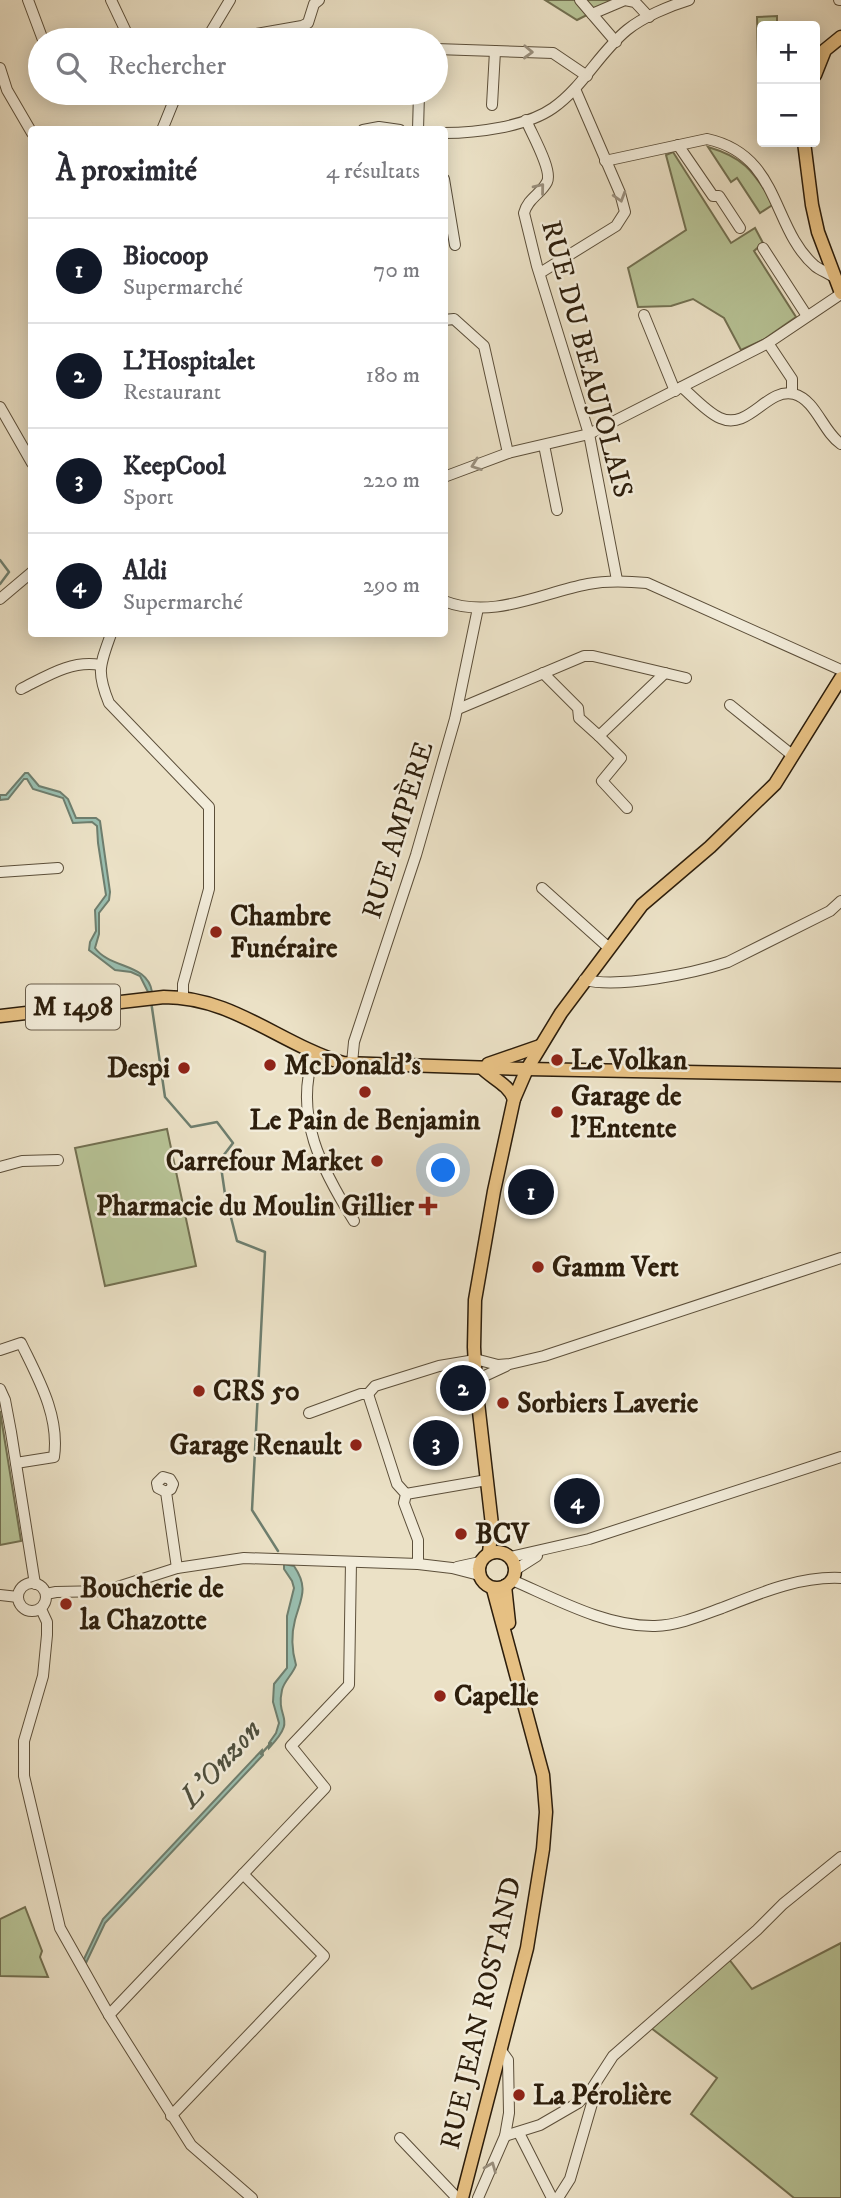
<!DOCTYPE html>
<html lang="fr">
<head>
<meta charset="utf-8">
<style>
  :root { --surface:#fff; --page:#f2f2f3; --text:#2b2b33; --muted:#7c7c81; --line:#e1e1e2; --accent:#111827 }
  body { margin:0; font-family:"IM FELL DW Pica",serif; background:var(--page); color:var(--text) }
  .controls { position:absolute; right:21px; top:21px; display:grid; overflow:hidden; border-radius:7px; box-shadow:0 4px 18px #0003 }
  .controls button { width:63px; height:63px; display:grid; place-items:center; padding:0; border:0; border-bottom:2px solid var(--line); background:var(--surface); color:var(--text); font:35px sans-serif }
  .you { position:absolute; left:444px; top:1171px; width:24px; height:24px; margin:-18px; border:5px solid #fff; border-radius:50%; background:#1a73e8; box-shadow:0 0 0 10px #1a73e833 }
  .badge { display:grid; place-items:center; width:46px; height:46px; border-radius:50%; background:var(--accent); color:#fff; font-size:23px; font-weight:700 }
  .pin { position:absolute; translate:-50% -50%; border:4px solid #fff; box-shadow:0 2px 7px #0006 }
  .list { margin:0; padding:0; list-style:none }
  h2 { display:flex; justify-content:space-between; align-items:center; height:91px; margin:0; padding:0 28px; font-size:30px }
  h2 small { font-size:23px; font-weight:400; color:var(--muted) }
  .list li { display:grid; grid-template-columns:46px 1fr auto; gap:21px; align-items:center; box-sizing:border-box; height:105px; padding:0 28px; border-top:2px solid var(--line) }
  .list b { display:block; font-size:26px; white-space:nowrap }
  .list p { margin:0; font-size:23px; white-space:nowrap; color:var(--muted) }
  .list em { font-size:23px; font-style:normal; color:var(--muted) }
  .icon { flex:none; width:38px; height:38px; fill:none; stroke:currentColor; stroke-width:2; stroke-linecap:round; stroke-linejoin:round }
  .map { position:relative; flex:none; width:841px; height:2198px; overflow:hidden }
  .search { position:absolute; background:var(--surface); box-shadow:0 4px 18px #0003; left:28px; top:28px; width:420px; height:77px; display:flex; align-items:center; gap:18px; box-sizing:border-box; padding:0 24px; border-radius:38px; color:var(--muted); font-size:26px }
  .panel { position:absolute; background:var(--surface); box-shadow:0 4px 18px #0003; left:28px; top:126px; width:420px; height:511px; border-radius:7px }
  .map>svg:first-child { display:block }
  .green { fill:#b7c396; stroke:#727051; stroke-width:2 }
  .water { fill:#99beaf; stroke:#6e7e6e; stroke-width:2 }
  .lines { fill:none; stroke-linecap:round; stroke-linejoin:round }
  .stream { stroke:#6e7e6e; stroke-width:2.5 }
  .minor-casing { stroke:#5c4f3a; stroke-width:12 }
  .major-casing { stroke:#2d1e0c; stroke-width:15 }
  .minor { stroke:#f2ecda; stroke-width:10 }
  .major { stroke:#e6c083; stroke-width:12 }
  .oneway { stroke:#998f7d }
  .poi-dot { fill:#8f2418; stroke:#f2ecda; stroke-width:2.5 }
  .labels { text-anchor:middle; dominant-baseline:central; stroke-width:5; stroke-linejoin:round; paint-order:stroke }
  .shield { fill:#f2ecda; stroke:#685c4a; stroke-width:2 }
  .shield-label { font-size:26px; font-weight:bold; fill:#2d1e0c }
  .street-label { font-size:28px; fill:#2d1e0c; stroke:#f2ecda }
  .poi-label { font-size:28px; font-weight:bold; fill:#2d1e0c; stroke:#f2ecda; text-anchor:start }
  .water-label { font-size:30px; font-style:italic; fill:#4d4e3d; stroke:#f2ecda }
</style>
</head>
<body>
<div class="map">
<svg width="841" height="2198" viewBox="0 0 841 2198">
  <rect width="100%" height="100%" fill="#ebe1c6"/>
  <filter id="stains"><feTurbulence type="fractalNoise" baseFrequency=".00286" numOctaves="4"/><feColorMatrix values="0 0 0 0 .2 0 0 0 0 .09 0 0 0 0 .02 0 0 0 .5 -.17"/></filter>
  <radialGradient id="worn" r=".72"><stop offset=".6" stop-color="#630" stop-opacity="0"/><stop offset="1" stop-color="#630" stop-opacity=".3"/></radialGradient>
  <g class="green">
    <path d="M545,0H615V1L577,20Z"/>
    <path d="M777,16V26H762V61H758L757,17Z"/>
    <path d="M708,147C746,158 753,172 774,204L760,213L737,178L731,182Z"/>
    <path d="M673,152L731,243L755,228L763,243L754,251L796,317L763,340L741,350L724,318L693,299L671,306L638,307L628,268L686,230L666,155Z"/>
    <path d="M167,1129L196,1266L105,1286L75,1148Z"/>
    <path d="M0,1411L21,1541L0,1545Z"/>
    <path d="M25,1907L42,1951L40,1957L48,1977L0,1976V1919Z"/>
    <path d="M841,1943V2198H794L691,2114L717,2078L651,2028L728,1958L752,1989Z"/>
  </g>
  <g class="water">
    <path d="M25,773H28L39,786L60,792L68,799L76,818H96L100,821L110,892L109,900L99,913V934L95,948C110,969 148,963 152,992H148L140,976L131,972L115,970L89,950L90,942L96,931L95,910L106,895L98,843L97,826L92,822L73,823L63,798L33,789L27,779H24L8,799L0,800V795H6Z"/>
    <path d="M284,1564L294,1566C309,1588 301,1598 295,1620C291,1635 292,1651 296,1665C293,1674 284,1681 282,1690C275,1721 299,1716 269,1748V1743L276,1733L279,1723L273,1702L274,1684L287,1668V1616L294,1588L292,1581L284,1569Z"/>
    <path d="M262,1750L263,1755L105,1923L86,1963L84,1959L103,1919Z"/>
  </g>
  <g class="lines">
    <g class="stream">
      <path d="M0,560L9,572L0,584"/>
      <path d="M151,1001L165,1097L191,1127L217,1122L233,1143L220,1160L225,1194L237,1241L265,1252L252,1510L278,1551"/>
      <path d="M261,1754L271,1743"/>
    </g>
    <defs>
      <g id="minor">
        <path d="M28,0L43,40"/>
        <path d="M111,0L130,40"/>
        <path d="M580,0L616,42"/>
        <path d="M839,0H841"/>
        <path d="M592,14L625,0L635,2L649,17"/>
        <path d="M210,33L233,38L302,26L308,23L314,4L319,0"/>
        <path d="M206,40L230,0"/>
        <path d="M436,49L553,53L587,76"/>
        <path d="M0,68L7,90L32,133"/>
        <path d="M492,105L495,51"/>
        <path d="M526,120C531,133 553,170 547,182C541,194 528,198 524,213L537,266L589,434L617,580"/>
        <path d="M162,130L177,93"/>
        <path d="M363,130L379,127L400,130"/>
        <path d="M418,130L419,93"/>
        <path d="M444,133C476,133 526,127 553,108C583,87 599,53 627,30C643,17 669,6 689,0"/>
        <path d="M678,145L713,196H719L740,228"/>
        <path d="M605,161L707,139C781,155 771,228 815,266C820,270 828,273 834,277"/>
        <path d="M444,179L455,245"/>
        <path d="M763,248L807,316"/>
        <path d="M540,273L616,226L625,212L620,193L575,89"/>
        <path d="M644,315L675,391"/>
        <path d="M444,320L454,319L484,346L508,453"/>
        <path d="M768,343L792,379V393"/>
        <path d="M682,387C692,396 708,413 720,418C749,431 767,387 794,394C816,400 823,432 841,444"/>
        <path d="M0,407L32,463"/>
        <path d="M544,445L557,510"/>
        <path d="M444,477L508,453L589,434L768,343L841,294"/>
        <path d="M0,599L32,572"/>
        <path d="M444,601C492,620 541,593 588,584C608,580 627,581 647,583L841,670"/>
        <path d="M111,634C100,665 96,671 109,703L209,807V889L183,984V997"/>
        <path d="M543,673L578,708L579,718L599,736L665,673"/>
        <path d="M21,689C47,676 71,660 100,665"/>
        <path d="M730,705L792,755"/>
        <path d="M458,709L584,656H593L686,678"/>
        <path d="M599,736L621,758L602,781L627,808"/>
        <path d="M0,872L58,868"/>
        <path d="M542,888L609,948"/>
        <path d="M584,980C621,988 691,974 728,962L830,911L841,901"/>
        <path d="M314,1054C293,1116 322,1170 354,1221"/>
        <path d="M352,1063L354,1042L416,855L455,719L478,608"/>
        <path d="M0,1167L22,1161L58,1160"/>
        <path d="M0,1350L21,1343C38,1378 60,1416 54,1457L16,1463"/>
        <path d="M475,1359L498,1365L510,1364L544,1356L841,1258"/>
        <path d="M476,1380L506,1366"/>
        <path d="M0,1389L5,1400L11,1432L35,1584"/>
        <path d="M368,1394L397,1484L406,1494L404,1503L418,1540V1564"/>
        <path d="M309,1413L361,1394H368L375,1386L439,1366L475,1360"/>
        <path d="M166,1492L158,1488L157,1483L163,1477L170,1479L173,1484L171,1489L166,1492L177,1568"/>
        <path d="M406,1494L487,1480"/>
        <path d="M510,1557L589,1539L841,1457"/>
        <path d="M457,1567L480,1562"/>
        <path d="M515,1570L537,1556"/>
        <path d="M512,1580C556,1599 606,1627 655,1626C679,1625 700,1616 722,1608C760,1593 800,1576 841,1578"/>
        <circle cx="32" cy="1597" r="14"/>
        <path d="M46,1594L56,1592L105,1591L177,1568L244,1558L418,1564L452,1568L479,1575"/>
        <path d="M0,1595L18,1597"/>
        <path d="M41,1609L47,1622V1635L43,1676L24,1741V1776L60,1928L109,2015L191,2145L252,2198"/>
        <path d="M109,2015L325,1788L291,1746L349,1685L351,1562"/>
        <path d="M171,2116L324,1956L243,1874"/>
        <path d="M519,2133L552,2198"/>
        <path d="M505,2136L540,2125L578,2103L591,2090L613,2056L757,1930L783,1904L841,1857"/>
        <path d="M400,2138L457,2198"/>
        <path d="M478,2198L505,2136L509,2113L508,2060L500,2049"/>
        <path d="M558,2198L570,2179L593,2100L591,2090"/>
      </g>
      <g id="major">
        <path d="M815,75L825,50L841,37"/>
        <path d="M804,142L812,205L818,232L841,293"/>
        <path d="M0,1016L164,997C233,997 280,1044 343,1063L527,1069L841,1075"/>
        <path d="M488,1064L540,1046"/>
        <path d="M482,1068C493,1079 508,1084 514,1099"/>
        <circle cx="497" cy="1570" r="18"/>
        <path d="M489,1553L492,1525L476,1385L474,1347L475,1300L494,1191L514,1099L527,1069L561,1013L642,905L710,847L775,784L841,678"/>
        <path d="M505,1586L509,1623"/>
        <path d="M462,2198L527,1948L543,1849L546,1812L543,1775L493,1589"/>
      </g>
    </defs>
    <use href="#minor" class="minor-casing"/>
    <use href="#major" class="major-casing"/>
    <use href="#minor" class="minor"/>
    <use href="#major" class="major"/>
  </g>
  <defs><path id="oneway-chevron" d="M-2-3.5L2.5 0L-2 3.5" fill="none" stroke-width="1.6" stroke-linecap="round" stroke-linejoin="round" transform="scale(1.75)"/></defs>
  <g class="oneway">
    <use href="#oneway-chevron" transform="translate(528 52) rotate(2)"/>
    <use href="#oneway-chevron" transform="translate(540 188) rotate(-51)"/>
    <use href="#oneway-chevron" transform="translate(620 197) rotate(73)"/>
    <use href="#oneway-chevron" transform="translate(476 465) rotate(160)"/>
    <use href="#oneway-chevron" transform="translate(491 2167) rotate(-68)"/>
  </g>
  <g class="poi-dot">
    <circle cx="216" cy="932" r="7"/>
    <circle cx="557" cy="1060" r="7"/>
    <circle cx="270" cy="1065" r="7"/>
    <circle cx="184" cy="1068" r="7"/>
    <circle cx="365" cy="1092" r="7"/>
    <circle cx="557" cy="1112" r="7"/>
    <circle cx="377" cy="1161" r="7"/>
    <path d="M424.5 1195.5h7v7h7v7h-7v7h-7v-7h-7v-7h7z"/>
    <circle cx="538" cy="1267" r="7"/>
    <circle cx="199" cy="1391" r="7"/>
    <circle cx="503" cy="1403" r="7"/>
    <circle cx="356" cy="1445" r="7"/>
    <circle cx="461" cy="1534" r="7"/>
    <circle cx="66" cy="1604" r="7"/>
    <circle cx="440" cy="1696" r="7"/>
    <circle cx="519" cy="2095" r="7"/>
  </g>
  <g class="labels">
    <rect class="shield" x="26" y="984.5" width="94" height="45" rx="5"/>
    <g class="shield-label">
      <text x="73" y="1007">M 1498</text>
    </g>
    <g class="street-label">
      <text transform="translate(587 359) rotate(75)">RUE DU BEAUJOLAIS</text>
      <text transform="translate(398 830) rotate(-73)">RUE AMPÈRE</text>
      <text transform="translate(481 2013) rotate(-77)">RUE JEAN ROSTAND</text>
    </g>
    <g class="poi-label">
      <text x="230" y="916">Chambre<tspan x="230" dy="32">Funéraire</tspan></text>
      <text x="571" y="1060">Le Volkan</text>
      <text x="284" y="1065">McDonald's</text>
      <text x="170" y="1068" text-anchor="end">Despi</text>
      <text x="571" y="1096">Garage de<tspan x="571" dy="32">l'Entente</tspan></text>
      <text x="365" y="1120" text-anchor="middle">Le Pain de Benjamin</text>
      <text x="363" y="1161" text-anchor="end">Carrefour Market</text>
      <text x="414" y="1206" text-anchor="end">Pharmacie du Moulin Gillier</text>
      <text x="552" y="1267">Gamm Vert</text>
      <text x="213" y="1391">CRS 50</text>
      <text x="517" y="1403">Sorbiers Laverie</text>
      <text x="342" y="1445" text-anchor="end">Garage Renault</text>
      <text x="475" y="1534">BCV</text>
      <text x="80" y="1588">Boucherie de<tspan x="80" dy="32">la Chazotte</tspan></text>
      <text x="454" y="1696">Capelle</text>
      <text x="533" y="2095">La Pérolière</text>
    </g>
    <g class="water-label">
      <text transform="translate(221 1764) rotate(-48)">L'Onzon</text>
    </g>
  </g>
  <rect width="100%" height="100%" filter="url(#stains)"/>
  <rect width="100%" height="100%" fill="url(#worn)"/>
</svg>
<div class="controls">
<button>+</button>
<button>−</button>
</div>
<div class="you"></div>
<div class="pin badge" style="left:531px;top:1192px">1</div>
<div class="pin badge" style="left:463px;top:1388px">2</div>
<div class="pin badge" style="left:436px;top:1443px">3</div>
<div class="pin badge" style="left:577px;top:1501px">4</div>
<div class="search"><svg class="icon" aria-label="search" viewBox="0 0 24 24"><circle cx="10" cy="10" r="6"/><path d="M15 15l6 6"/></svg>Rechercher</div>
<section class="panel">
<h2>À proximité<small>4 résultats</small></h2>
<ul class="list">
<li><span class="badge">1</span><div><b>Biocoop</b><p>Supermarché</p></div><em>70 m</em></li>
<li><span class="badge">2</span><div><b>L'Hospitalet</b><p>Restaurant</p></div><em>180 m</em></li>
<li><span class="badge">3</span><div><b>KeepCool</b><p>Sport</p></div><em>220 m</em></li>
<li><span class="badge">4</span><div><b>Aldi</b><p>Supermarché</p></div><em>290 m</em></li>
</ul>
</section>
</div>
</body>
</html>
